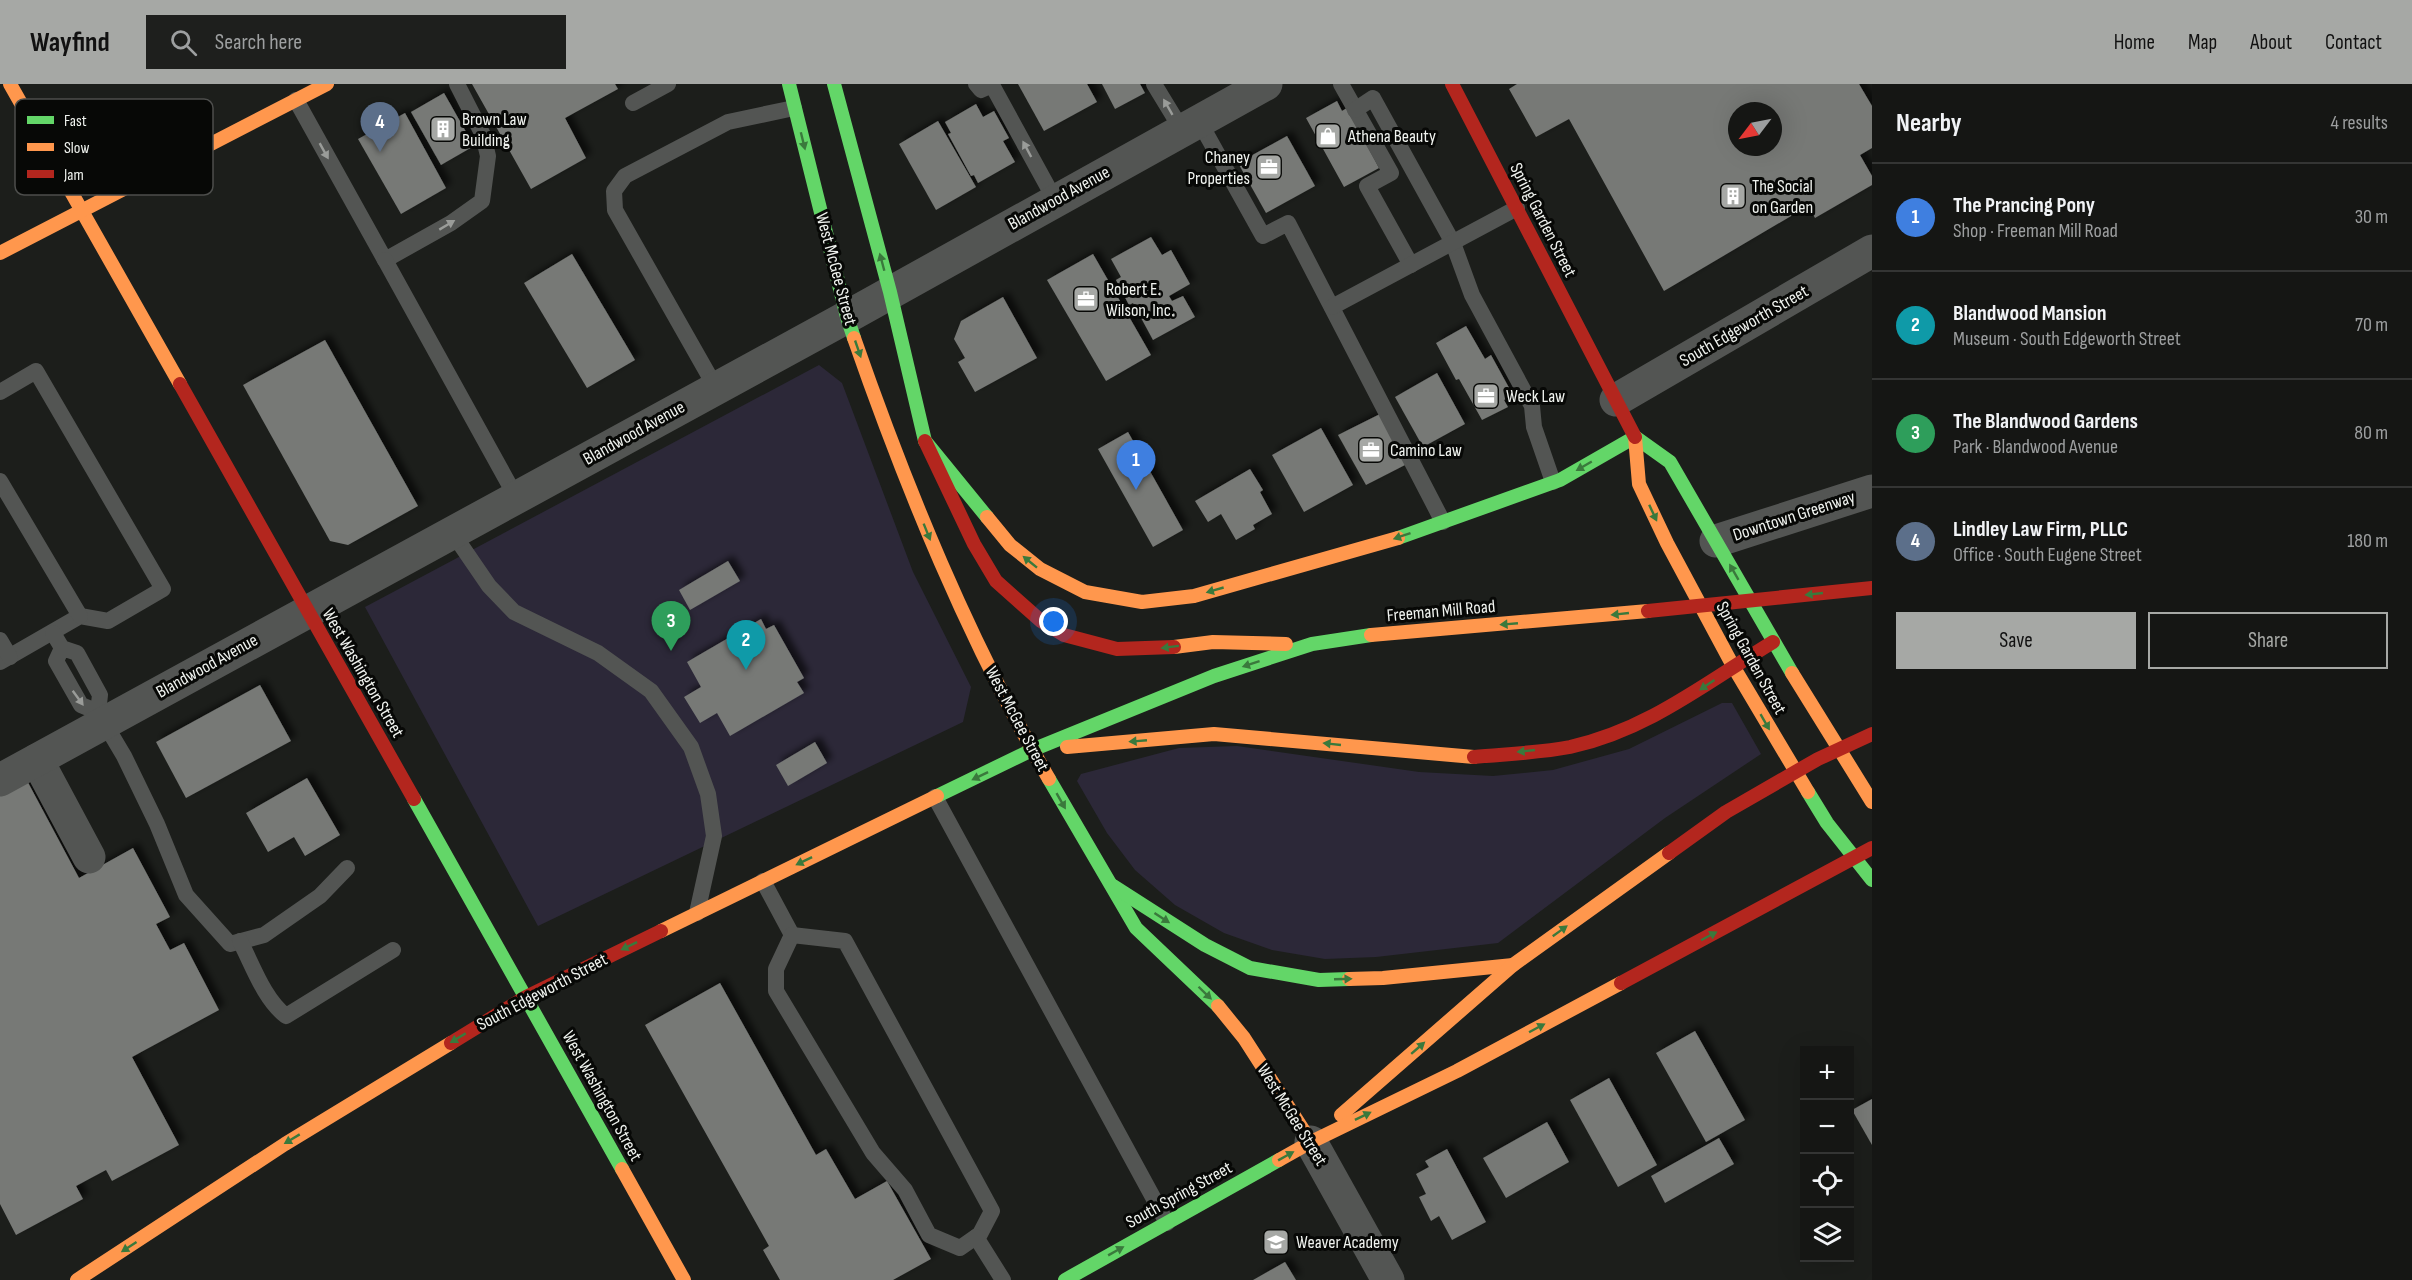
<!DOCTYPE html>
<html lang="en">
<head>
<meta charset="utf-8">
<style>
  :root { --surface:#151614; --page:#1e1f1d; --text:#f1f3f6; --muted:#9d9fa0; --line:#343534; --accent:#a6a8a5 }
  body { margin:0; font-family:"Sofia Sans Condensed",sans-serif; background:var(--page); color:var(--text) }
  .controls { position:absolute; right:18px; bottom:18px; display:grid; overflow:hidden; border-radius:0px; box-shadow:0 6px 24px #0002 }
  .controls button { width:54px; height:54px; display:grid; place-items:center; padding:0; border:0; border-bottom:2px solid var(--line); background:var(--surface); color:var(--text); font:30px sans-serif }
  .compass { position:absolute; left:1728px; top:18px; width:54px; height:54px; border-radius:50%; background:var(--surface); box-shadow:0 6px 24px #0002; rotate:238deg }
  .you { position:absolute; left:1054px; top:538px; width:21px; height:21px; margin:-15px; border:4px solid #fff; border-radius:50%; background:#1a73e8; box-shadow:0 0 0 9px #1a73e833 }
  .badge { display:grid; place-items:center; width:39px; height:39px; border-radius:50%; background:var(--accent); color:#fff; font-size:20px; font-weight:700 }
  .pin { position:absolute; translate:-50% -50px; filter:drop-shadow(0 2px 3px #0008) }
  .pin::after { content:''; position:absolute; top:32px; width:21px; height:18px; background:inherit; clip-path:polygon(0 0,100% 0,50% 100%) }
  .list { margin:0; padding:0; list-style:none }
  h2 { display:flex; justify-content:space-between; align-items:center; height:78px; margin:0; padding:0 24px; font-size:26px }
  h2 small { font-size:20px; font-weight:400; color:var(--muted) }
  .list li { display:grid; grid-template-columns:39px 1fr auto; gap:18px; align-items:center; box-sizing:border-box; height:108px; padding:0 24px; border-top:2px solid var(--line) }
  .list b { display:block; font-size:22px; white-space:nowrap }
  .list p { margin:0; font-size:20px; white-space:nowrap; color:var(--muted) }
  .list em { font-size:20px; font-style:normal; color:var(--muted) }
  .actions { display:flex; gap:12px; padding:18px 24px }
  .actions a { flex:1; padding:14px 0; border:2px solid var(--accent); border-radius:0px; text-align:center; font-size:21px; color:var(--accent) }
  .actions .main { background:var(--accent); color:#111 }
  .icon { flex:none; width:33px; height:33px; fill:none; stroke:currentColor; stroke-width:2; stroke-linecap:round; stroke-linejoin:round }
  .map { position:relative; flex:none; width:1872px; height:1196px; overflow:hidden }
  header { display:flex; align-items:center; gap:36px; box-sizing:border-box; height:84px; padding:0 30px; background:var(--accent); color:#111 }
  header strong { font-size:28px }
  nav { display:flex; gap:33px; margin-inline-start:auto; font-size:21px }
  .search { width:420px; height:54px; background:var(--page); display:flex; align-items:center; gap:15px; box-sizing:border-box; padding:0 21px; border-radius:0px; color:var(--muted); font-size:22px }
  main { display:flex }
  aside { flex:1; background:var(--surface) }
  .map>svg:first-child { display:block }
  .green { fill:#2c2838 }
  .building { fill:#777976; fill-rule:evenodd; filter:url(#shadow) }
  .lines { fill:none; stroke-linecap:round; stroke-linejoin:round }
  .lane { stroke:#535553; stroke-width:16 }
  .street { stroke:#535553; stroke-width:33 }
  .fast { stroke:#63d668; stroke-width:14 }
  .slow { stroke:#ff974d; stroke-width:14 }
  .jam { stroke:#b3261e; stroke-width:14 }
  .oneway { fill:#9a9c99 }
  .oneway2 { fill:#3a793c }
  .labels { text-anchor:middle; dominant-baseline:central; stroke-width:6; stroke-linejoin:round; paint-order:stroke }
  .poi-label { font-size:18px; fill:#f0f3ef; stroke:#070806; text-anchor:start }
  .street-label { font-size:18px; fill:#f0f3ef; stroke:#070806 }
  .key { fill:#070806; stroke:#4d4e4c; stroke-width:1.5 }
  .key-label { font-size:16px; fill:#f0f3ef }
</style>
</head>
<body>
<header>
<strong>Wayfind</strong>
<div class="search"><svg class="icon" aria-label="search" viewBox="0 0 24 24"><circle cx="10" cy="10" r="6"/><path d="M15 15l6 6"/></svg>Search here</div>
<nav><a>Home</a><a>Map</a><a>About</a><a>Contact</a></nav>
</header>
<main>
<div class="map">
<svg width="1872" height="1196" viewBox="0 0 1872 1196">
  <defs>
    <filter id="shadow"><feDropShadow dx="5.5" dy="-5.5" stdDeviation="3" flood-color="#0009"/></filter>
  </defs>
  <rect width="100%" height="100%" fill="#1c1e1b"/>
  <g class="green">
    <path d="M819,281L842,299L913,488L971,603L963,638L538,842L365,523Z"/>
    <path d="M1722,619H1732L1761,670L1665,734L1498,859L1376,873L1325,875L1272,866L1224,849L1175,821L1135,786L1107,749L1077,697L1081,690L1179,664L1237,662L1419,688L1493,692L1553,686L1629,665Z"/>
  </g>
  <g class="building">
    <path d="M472,0H615L618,5L565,34L586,74L531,105Z"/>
    <path d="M1018,0H1087L1097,18L1044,47Z"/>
    <path d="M1102,0H1140L1145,9L1115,25Z"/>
    <path d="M1517,0H1859L1872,22V64L1860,71L1872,92V101L1815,134L1808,122L1664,207L1569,35L1536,53L1509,5ZM1737,27H1773V63H1737Z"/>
    <path d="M444,9L474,62L441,81L411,28Z"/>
    <path d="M1337,17L1342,27L1347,24L1379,84L1344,103L1306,34Z"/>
    <path d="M976,20L983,33L994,27L1009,54L1003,57L1015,78L978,99L974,91L971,92L948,50L951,49L945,38Z"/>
    <path d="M405,29L446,104L401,130L358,55Z"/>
    <path d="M938,37L976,103L936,126L899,60Z"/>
    <path d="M1287,52L1315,102L1266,129L1238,79Z"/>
    <path d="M1151,153L1162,171L1171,166L1190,200L1169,212L1172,217L1183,212L1195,233L1153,256L1133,219L1129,221L1116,196L1121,193L1111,175Z"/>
    <path d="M572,170L635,276L587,304L524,199Z"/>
    <path d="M1093,170L1151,271L1106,297L1047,196Z"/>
    <path d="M1003,213L1037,274L975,308L958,278L965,274L954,255L961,237Z"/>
    <path d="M1466,242L1485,275L1491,271L1513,311L1504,316L1508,323L1482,336L1459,295L1456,296L1436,259Z"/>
    <path d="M325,256L418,422L348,461L330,457L243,301Z"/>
    <path d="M1437,289L1465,340L1423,363L1395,313Z"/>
    <path d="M1380,330L1407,380L1366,401L1338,351Z"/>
    <path d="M1321,344L1353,401L1304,428L1272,371Z"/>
    <path d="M1128,348L1183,446L1153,463L1098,365Z"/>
    <path d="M1250,385L1263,406L1260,408L1272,430L1253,441L1255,445L1236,456L1221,430L1208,438L1195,417Z"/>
    <path d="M728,477L740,497L690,526L679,506Z"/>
    <path d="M761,535L766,545L774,541L804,594L797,598L804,609L730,652L717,629L700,639L684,613L701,603L687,578Z"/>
    <path d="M260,601L291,657L186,714L156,658Z"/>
    <path d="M815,658L827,679L788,702L776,681Z"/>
    <path d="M24,691L79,794L133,764L170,833L156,840L170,866L184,859L219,926L132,973L179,1061L112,1097L106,1086L76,1102L83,1115L16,1151L0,1120V704Z"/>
    <path d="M307,694L340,751L305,772L294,753L268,768L246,729Z"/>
    <path d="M720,899L816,1071L826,1065L855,1115L887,1097L931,1175L893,1196H780L763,1166L769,1162L645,941Z"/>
    <path d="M1695,947L1745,1036L1706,1058L1656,969Z"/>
    <path d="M1609,994L1657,1081L1618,1103L1570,1016Z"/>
    <path d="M1872,1015V1061L1852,1026Z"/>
    <path d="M1547,1038L1569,1078L1506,1114L1483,1074Z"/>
    <path d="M1719,1054L1734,1080L1665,1119L1651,1092Z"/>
    <path d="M1447,1065L1486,1138L1452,1156L1439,1132L1431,1137L1419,1113L1426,1110L1416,1090L1429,1083L1425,1077Z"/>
    <path d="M1285,1178L1296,1196H1253Z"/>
  </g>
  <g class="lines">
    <g class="lane">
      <path d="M976,0L981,6L992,1L1055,116"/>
      <path d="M1154,0L1182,46"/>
      <path d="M1341,0L1391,89L1367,102L1411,181"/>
      <path d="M296,16L385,176L451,139L482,117L488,72L483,51L457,0"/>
      <path d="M633,19L668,0"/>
      <path d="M1355,26L1373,14L1453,159L1472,211L1532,322L1534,343L1553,398"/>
      <path d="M1199,37L1263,152L1288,139L1443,438"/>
      <path d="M385,176L516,413"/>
      <path d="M1332,223L1517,124"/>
      <path d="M716,304L615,126L614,107L625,92L728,38L794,24"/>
      <path d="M0,308L36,287L163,505L108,537L80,532L0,578"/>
      <path d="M0,397L80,532"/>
      <path d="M452,448L489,502L514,528L598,569L651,607L691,663L708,710L714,752L697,829"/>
      <path d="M53,549L62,564L77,569L100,611L98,628L81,621L56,577L62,564"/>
      <path d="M0,556L10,573"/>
      <path d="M102,635L124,672L157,740L186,811L230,860L264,851L320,812L347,784"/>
      <path d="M935,713L1167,1139"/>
      <path d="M763,797L792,851"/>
      <path d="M792,851L845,857L992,1127L980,1150L960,1164L929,1151L905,1106L873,1069L776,907V885Z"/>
      <path d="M240,857C253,882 264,915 286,932L393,866"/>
      <path d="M976,1153L1003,1196"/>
    </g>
    <g class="street">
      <path d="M1616,316L1872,167"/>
      <path d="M1716,457L1872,407"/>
      <path d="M37,676L89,773"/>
      <path d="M0,696L847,233L1266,0"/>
      <path d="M1311,1058L1388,1196"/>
    </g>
    <g class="fast">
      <path d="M789,0L847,233L854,254"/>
      <path d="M834,0L890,208L925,357L987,433"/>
      <path d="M1635,353L1670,378L1792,589"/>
      <path d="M1398,454L1560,396L1635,353"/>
      <path d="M1049,695L1136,844L1218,922"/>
      <path d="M1808,708L1827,739L1872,796"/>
      <path d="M937,712L1032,666L1214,592L1312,560L1371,551"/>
      <path d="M414,715L622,1085"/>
      <path d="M1113,802L1205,861L1250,884L1319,896L1349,895"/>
      <path d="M1065,1196L1279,1076"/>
    </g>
    <g class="slow">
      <path d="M10,0L180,300"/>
      <path d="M0,169L327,0"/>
      <path d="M854,254C907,406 968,555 1049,695"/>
      <path d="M1635,353L1639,400L1667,459L1733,582L1808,708"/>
      <path d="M987,433L1010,461L1040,485L1085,508L1142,518L1194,512L1398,454"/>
      <path d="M1371,551L1648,527"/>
      <path d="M1174,563L1213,558L1286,560"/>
      <path d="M1792,589L1872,718"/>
      <path d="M1067,663L1214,650L1474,673"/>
      <path d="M661,847L937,712"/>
      <path d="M1349,895L1383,894L1513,881"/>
      <path d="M1218,922L1244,954L1311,1058"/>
      <path d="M1341,1031L1513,881L1669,769"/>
      <path d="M1279,1076L1311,1058L1457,987L1621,899"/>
      <path d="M622,1085L684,1196"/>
      <path d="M77,1196L285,1060L451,959"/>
    </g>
    <g class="jam">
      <path d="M1452,0L1635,353"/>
      <path d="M180,300L414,715"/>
      <path d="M925,357L974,460L996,497L1041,537L1064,551L1117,565L1174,563"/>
      <path d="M1648,527L1872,504"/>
      <path d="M1474,673C1505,670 1539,669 1570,663C1648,646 1707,598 1773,558"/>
      <path d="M1669,769L1726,728L1818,675L1872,650"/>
      <path d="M1621,899L1872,764"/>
      <path d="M451,959L526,913L661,847"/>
    </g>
  </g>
  <defs><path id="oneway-solid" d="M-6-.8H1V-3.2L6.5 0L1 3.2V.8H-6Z" transform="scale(1.5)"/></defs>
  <g class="oneway">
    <use href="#oneway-solid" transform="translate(1168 23) rotate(-120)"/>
    <use href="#oneway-solid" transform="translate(1027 65) rotate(-118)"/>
    <use href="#oneway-solid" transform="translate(324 67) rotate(61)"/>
    <use href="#oneway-solid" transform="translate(447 141) rotate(-31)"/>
    <use href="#oneway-solid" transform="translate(78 614) rotate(54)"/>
  </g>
  <g class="oneway2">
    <use href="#oneway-solid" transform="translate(803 57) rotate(76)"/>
    <use href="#oneway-solid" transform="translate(882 178) rotate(-105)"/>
    <use href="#oneway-solid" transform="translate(858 265) rotate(71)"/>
    <use href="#oneway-solid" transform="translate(1584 382) rotate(150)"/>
    <use href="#oneway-solid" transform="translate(1653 429) rotate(65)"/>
    <use href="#oneway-solid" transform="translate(927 448) rotate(68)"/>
    <use href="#oneway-solid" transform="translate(1402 452) rotate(161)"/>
    <use href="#oneway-solid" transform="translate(1030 478) rotate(-141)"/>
    <use href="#oneway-solid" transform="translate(1734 488) rotate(-120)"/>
    <use href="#oneway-solid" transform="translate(1215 506) rotate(164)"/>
    <use href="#oneway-solid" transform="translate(1814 510) rotate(174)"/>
    <use href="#oneway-solid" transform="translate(1620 530) rotate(174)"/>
    <use href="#oneway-solid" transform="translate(1509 540) rotate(175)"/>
    <use href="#oneway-solid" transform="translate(1170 563) rotate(173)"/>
    <use href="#oneway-solid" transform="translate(1251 580) rotate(162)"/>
    <use href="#oneway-solid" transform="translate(1707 601) rotate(146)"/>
    <use href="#oneway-solid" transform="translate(1765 638) rotate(60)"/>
    <use href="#oneway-solid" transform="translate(1138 657) rotate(175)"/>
    <use href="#oneway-solid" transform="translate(1332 660) rotate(-174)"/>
    <use href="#oneway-solid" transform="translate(1526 667) rotate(174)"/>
    <use href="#oneway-solid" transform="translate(980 692) rotate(154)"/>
    <use href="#oneway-solid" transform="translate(1061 717) rotate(60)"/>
    <use href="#oneway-solid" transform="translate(804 777) rotate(154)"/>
    <use href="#oneway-solid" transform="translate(1162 834) rotate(33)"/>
    <use href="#oneway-solid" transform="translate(1560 847) rotate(-36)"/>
    <use href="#oneway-solid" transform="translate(1709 852) rotate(-28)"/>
    <use href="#oneway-solid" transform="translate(629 862) rotate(154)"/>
    <use href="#oneway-solid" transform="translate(1343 895) rotate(-2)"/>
    <use href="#oneway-solid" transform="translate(1205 909) rotate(44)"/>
    <use href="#oneway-solid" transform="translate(1537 944) rotate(-28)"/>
    <use href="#oneway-solid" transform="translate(458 954) rotate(149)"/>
    <use href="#oneway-solid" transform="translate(1418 964) rotate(-41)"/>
    <use href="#oneway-solid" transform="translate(1363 1032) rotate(-26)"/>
    <use href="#oneway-solid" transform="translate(292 1055) rotate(149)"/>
    <use href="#oneway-solid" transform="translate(1286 1072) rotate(-29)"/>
    <use href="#oneway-solid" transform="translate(129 1163) rotate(147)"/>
    <use href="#oneway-solid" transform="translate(1116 1167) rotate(-29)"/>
  </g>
  <defs>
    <symbol id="building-square" viewBox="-11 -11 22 22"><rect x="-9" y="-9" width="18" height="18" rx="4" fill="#a6a8a5" stroke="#070806"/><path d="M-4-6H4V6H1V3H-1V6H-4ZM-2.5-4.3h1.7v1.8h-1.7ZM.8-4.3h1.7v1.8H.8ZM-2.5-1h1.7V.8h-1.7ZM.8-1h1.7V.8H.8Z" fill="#fff"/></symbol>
    <symbol id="shop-square" viewBox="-11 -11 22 22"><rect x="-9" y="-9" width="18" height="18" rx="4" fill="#a6a8a5" stroke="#070806"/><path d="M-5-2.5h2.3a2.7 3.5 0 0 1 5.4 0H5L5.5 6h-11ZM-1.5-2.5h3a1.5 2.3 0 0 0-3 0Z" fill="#fff"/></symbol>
    <symbol id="office-square" viewBox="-11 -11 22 22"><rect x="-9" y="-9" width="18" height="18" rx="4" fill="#a6a8a5" stroke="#070806"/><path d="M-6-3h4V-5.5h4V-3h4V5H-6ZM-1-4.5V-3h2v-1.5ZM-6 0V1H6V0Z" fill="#fff"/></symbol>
    <symbol id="school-square" viewBox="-11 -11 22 22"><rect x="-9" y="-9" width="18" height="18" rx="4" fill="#a6a8a5" stroke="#070806"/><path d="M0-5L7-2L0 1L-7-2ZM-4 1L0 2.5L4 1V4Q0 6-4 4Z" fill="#fff"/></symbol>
  </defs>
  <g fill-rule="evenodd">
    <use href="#building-square" x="428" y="30" width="30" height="30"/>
    <use href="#shop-square" x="1313" y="37" width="30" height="30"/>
    <use href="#office-square" x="1254" y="68" width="30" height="30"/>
    <use href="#building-square" x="1718" y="97" width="30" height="30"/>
    <use href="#office-square" x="1071" y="200" width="30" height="30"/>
    <use href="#office-square" x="1471" y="297" width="30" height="30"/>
    <use href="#office-square" x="1356" y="351" width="30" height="30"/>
    <use href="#school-square" x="1261" y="1143" width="30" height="30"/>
  </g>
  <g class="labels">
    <g class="poi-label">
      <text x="462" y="35">Brown Law<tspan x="462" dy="21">Building</tspan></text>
      <text x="1348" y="52">Athena Beauty</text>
      <text x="1250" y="73" text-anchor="end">Chaney<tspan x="1250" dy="21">Properties</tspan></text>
      <text x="1752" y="102">The Social<tspan x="1752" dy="21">on Garden</tspan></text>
      <text x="1106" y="205">Robert E.<tspan x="1106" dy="21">Wilson, Inc.</tspan></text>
      <text x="1506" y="312">Weck Law</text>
      <text x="1390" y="366">Camino Law</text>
      <text x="1296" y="1158">Weaver Academy</text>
    </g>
    <g class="street-label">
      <text transform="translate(1059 114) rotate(-29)">Blandwood Avenue</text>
      <text transform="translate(1543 136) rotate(63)">Spring Garden Street</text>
      <text transform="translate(836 185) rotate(75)">West McGee Street</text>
      <text transform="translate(1744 242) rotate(-30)">South Edgeworth Street</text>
      <text transform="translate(634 349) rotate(-29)">Blandwood Avenue</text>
      <text transform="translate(1794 432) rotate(-18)">Downtown Greenway</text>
      <text transform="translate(1441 527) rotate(-5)">Freeman Mill Road</text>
      <text transform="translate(1751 574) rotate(61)">Spring Garden Street</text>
      <text transform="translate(207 582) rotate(-29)">Blandwood Avenue</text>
      <text transform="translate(363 589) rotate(60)">West Washington Street</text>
      <text transform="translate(1017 635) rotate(62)">West McGee Street</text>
      <text transform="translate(542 908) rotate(-28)">South Edgeworth Street</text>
      <text transform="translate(602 1012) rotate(61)">West Washington Street</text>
      <text transform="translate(1292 1031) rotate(58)">West McGee Street</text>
      <text transform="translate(1179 1111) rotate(-29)">South Spring Street</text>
    </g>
  </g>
  <rect x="15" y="15" width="198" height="96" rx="9" class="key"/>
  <rect x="27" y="32" width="27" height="8" fill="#63d668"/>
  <rect x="27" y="59" width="27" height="8" fill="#ff974d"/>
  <rect x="27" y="86" width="27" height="8" fill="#b3261e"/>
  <g class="key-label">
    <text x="64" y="42">Fast</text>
    <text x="64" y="69">Slow</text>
    <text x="64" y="96">Jam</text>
  </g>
</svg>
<div class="controls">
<button>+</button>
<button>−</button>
<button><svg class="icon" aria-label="locate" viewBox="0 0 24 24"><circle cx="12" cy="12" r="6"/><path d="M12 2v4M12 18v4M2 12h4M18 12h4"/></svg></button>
<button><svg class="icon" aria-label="layers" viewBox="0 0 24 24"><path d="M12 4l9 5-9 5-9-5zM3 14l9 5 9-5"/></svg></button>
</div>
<svg class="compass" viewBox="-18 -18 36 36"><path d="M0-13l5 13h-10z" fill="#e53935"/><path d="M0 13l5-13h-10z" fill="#9d9fa0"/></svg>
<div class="you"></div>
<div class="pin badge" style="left:1136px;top:406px;background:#3f7fe0">1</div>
<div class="pin badge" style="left:746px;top:586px;background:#0f9aa8">2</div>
<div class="pin badge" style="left:671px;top:567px;background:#2e9e5b">3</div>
<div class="pin badge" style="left:380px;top:68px;background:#5c6f8a">4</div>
</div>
<aside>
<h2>Nearby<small>4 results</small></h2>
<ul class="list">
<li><span class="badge" style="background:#3f7fe0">1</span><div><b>The Prancing Pony</b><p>Shop · Freeman Mill Road</p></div><em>30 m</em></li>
<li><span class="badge" style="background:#0f9aa8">2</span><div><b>Blandwood Mansion</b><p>Museum · South Edgeworth Street</p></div><em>70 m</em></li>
<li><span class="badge" style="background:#2e9e5b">3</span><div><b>The Blandwood Gardens</b><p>Park · Blandwood Avenue</p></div><em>80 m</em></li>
<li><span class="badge" style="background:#5c6f8a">4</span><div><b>Lindley Law Firm, PLLC</b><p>Office · South Eugene Street</p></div><em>180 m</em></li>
</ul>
<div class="actions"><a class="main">Save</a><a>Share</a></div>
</aside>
</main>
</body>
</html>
